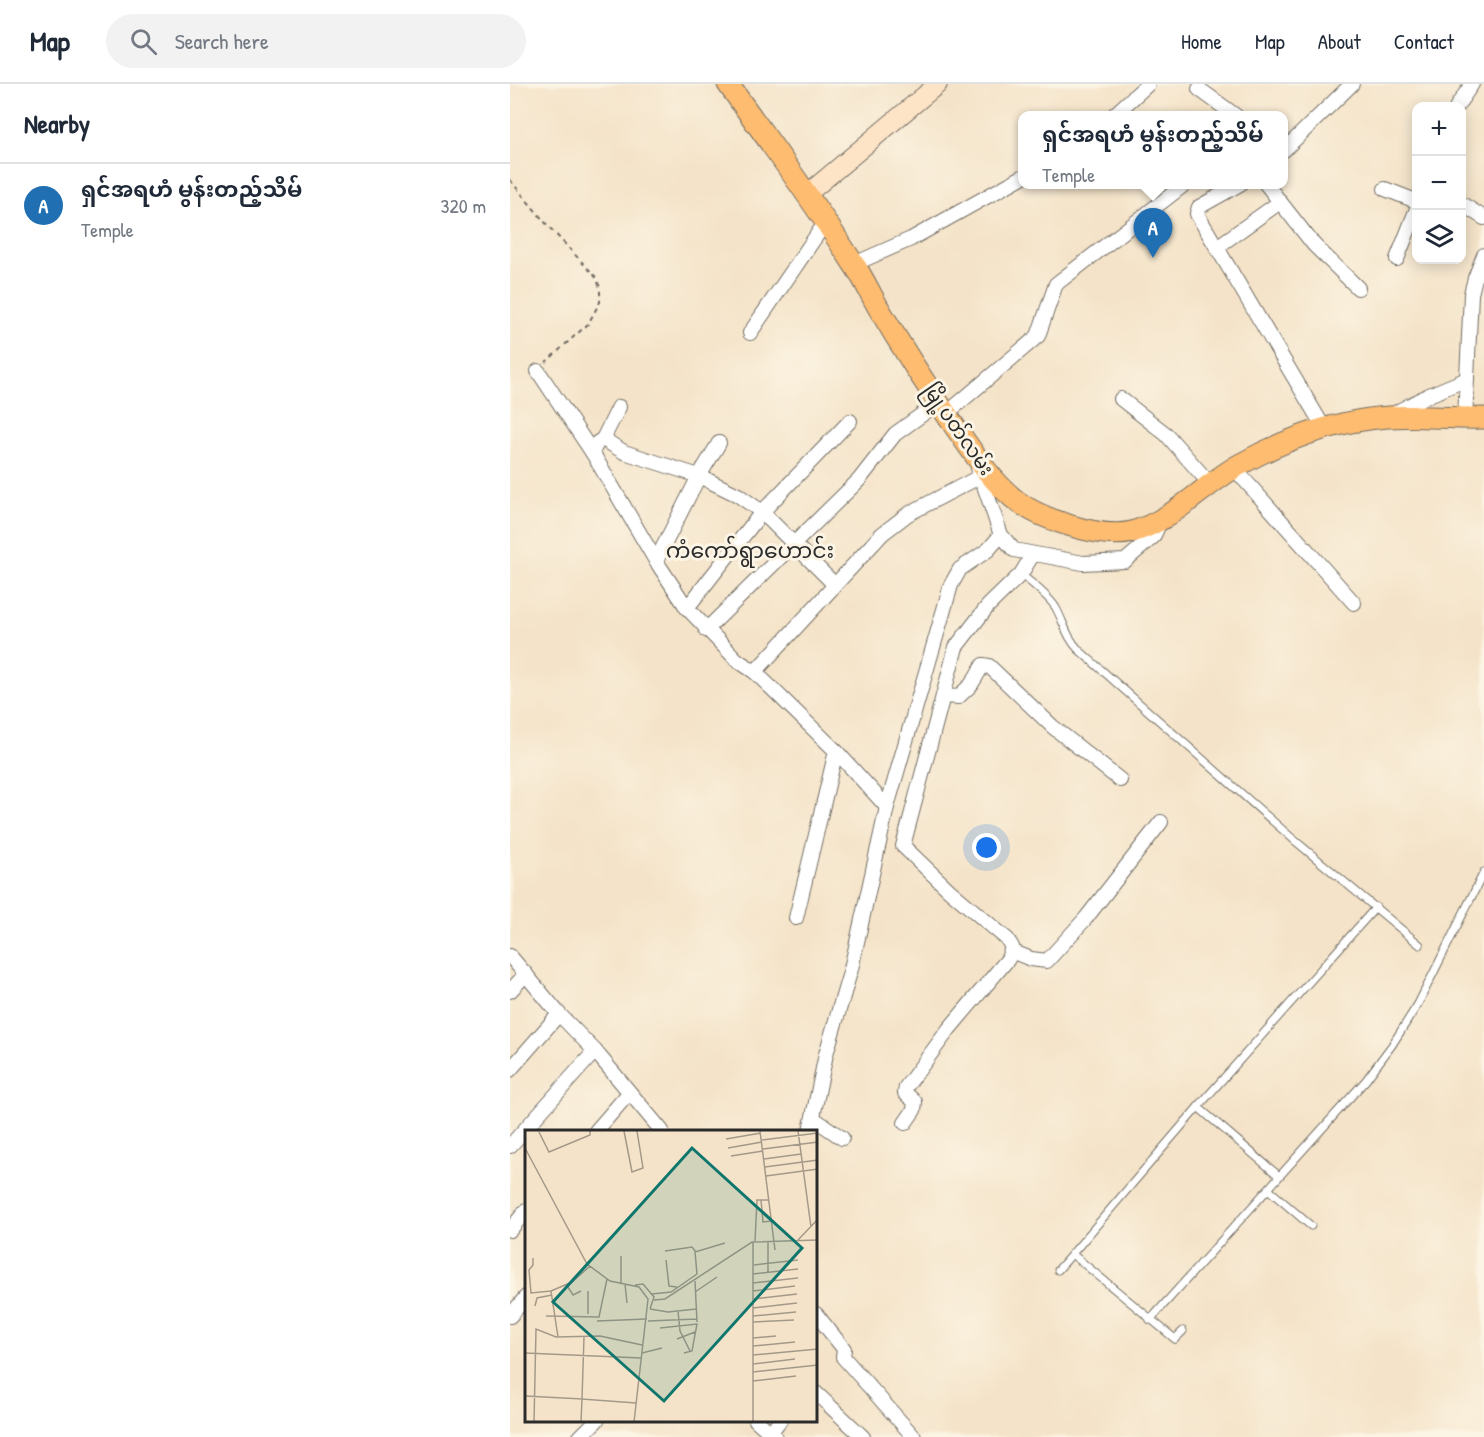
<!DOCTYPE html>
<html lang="en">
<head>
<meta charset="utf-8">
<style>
  :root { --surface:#fff; --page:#f2f2f3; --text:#1f2937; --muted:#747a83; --line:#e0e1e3; --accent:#1f6fb2 }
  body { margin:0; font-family:"Patrick Hand","Noto Sans Myanmar",sans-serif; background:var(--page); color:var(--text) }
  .controls { position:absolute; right:18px; top:18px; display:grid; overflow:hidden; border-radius:12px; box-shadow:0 3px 15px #0003 }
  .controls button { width:54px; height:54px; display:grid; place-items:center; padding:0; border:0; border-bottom:2px solid var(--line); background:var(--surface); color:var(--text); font:30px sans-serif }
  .you { position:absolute; left:477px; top:764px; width:21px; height:21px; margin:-15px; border:4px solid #fff; border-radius:50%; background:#1a73e8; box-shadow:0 0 0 9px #1a73e833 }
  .badge { display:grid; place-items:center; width:39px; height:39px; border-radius:50%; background:var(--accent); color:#fff; font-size:20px; font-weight:700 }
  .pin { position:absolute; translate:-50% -50px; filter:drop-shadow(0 2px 3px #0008) }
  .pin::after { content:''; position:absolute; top:32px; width:21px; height:18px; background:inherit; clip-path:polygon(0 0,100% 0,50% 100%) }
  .popup { position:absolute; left:508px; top:27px; width:270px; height:78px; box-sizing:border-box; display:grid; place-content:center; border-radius:12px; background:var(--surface); filter:drop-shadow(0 2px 4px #0005); font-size:20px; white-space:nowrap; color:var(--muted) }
  .popup b { font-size:22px; color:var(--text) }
  .popup::after { content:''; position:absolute; left:50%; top:100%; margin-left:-12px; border:12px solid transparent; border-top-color:var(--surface) }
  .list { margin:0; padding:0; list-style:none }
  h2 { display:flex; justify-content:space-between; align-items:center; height:78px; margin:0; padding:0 24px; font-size:26px }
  h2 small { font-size:20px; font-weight:400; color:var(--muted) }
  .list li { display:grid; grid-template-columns:39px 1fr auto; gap:18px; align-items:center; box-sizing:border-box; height:84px; padding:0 24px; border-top:2px solid var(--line) }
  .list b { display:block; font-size:22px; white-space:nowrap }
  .list p { margin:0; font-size:20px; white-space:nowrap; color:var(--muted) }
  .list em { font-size:20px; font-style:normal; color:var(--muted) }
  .icon { flex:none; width:33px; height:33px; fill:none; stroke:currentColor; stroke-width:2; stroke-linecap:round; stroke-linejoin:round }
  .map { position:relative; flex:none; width:974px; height:1353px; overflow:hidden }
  header { display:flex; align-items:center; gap:36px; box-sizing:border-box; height:84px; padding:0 30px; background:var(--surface); border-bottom:2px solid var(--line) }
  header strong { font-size:28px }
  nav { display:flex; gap:33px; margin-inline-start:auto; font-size:21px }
  .search { width:420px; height:54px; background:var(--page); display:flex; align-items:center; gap:15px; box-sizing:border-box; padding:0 21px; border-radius:33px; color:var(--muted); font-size:22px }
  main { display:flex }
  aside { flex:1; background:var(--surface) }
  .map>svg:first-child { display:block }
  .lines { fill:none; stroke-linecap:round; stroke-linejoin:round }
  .lane-casing { stroke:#716b62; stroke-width:9 }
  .street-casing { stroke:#716b62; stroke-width:16 }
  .secondary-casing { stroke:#716b62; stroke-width:20 }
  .primary-casing { stroke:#716b62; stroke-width:23 }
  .path { stroke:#716b62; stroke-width:2; stroke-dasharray:4.5 4.5; stroke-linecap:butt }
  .lane { stroke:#fff; stroke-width:7 }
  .street { stroke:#fff; stroke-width:14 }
  .secondary { stroke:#fee4c6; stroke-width:18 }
  .primary { stroke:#fdbc70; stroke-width:21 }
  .labels { text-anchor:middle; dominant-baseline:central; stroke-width:6; stroke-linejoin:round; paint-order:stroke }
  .street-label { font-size:20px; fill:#2b2b2b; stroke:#fcf5e5 }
  .quarter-label { font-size:22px; fill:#2b2b2b; stroke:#fcf5e5 }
  .inset-road { fill:none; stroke:#a49989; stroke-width:1.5 }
  .view { fill:#0f766e; fill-opacity:0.15; stroke:#0f766e; stroke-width:3 }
  .inset-edge { fill:none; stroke:#2b2b2b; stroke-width:3 }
</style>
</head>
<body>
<header>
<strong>Map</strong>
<div class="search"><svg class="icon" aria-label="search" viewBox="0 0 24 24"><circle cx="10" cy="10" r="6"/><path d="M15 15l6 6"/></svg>Search here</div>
<nav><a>Home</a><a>Map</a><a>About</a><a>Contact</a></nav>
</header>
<main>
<aside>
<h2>Nearby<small></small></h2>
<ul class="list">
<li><span class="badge">A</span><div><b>ရှင်အရဟံ မွန်းတည့်သိမ်</b><p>Temple</p></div><em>320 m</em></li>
</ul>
</aside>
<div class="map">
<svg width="974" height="1353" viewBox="0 0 974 1353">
  <rect width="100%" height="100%" fill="#fcf5e5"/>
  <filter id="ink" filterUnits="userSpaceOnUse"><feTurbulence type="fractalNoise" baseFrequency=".0167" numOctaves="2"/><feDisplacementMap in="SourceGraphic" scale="12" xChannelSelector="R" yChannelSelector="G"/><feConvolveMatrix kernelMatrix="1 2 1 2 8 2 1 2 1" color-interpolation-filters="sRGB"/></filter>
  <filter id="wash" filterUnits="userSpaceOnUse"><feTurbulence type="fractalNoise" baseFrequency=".008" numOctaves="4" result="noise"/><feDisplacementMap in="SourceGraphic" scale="24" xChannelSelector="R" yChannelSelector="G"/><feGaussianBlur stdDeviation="1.35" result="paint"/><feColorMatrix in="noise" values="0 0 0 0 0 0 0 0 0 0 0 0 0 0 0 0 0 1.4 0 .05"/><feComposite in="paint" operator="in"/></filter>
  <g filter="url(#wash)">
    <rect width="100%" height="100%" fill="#f4e3c8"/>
  </g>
  <g filter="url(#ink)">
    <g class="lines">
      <defs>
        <g id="lane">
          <path d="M511,490C522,500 538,511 546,524C554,539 557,554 569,566L783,755L910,861"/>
          <path d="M688,1023L769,1092"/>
          <path d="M758,1105L801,1142"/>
          <path d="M548,1186L562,1170"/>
          <path d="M640,1236L856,996L882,961L908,920L974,788"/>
          <path d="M673,1247L665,1255L562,1170L688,1023L866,823"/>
        </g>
        <g id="street">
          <path d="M689,5L726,32"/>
          <path d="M947,22L962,0"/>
          <path d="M603,32L638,0"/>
          <path d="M774,66L842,0"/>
          <path d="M730,100L689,123L687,130L814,344"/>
          <path d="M756,100L804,161L848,204"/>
          <path d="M875,105L906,117"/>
          <path d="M952,120L974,134"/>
          <path d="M707,163L770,118"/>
          <path d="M887,175L906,127"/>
          <path d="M344,180L401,155L512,93"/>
          <path d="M240,249L315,139"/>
          <path d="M28,287L82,368"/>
          <path d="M611,315L656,350L701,401"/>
          <path d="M109,323L93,355L87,359L82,368L146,477L177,524L252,428L340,337"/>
          <path d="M436,330L528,252L546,200L675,100"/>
          <path d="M883,330L919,311L957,295"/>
          <path d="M955,335L961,210L965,194L974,171"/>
          <path d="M93,355L114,368L189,392L228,411L252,428L325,501"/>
          <path d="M468,384L491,451L504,466L573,479L615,477L643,453L651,436"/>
          <path d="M724,384L844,519"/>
          <path d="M146,477L189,392L209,359"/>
          <path d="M177,524L227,576L245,588L326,667L377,723"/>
          <path d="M196,546L349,396L385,350L428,319"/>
          <path d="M245,588L372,450L398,430L471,392"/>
          <path d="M433,612L448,613L461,601L473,581L479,582L543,643L610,696"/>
          <path d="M286,834L326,667"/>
          <path d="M501,867L521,875L537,877L576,834L651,738"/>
          <path d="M0,872L49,930L85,967L152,1047"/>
          <path d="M0,907L16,890"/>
          <path d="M0,986L49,930"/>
          <path d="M303,1034L332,1054"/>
          <path d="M395,1039L404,1026L405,1018L395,1009L396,1003L439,945L498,875L502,863L497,855L439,806L393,762L446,563L478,522L511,490L523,470"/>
          <path d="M86,1047L119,1009"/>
          <path d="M300,1047L316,970L341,885L377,723L441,501L450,485L478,466L491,451"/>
          <path d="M0,1062L85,967"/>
          <path d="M0,1146L16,1127"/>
          <path d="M306,1230L334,1265L333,1273L404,1353"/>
          <path d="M0,1232L16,1213"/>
          <path d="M306,1309L353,1353"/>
          <path d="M246,1336L265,1353"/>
          <path d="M260,1349L270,1336"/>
          <path d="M70,1353L87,1336"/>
        </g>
        <path id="secondary" d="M296,111L428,0"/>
        <path id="primary" d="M218,0C260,59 304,118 343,179C353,193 360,209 368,223C392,264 418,304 445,343C463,368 479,394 503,414C527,434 591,456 622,448C664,436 692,402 729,381C775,355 824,337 878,333C909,331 942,335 974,334"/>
      </defs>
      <use href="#lane" class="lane-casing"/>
      <use href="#street" class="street-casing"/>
      <use href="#secondary" class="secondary-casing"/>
      <use href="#primary" class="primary-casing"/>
      <path class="path" d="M0,96L39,143L85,192L90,203V218L78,240L36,278"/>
      <use href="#lane" class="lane"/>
      <use href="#street" class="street"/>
      <use href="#secondary" class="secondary"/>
      <use href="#primary" class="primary"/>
    </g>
  </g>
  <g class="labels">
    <g class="street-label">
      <text transform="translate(449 345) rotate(55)">မြို့ပတ်လမ်း</text>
    </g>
    <g class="quarter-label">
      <text x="240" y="466">ကံကော်ရွာဟောင်း</text>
    </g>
  </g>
  <g transform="translate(15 1046)">
    <rect width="292" height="292" fill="#f4e3c8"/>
    <path class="inset-road" d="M99,1L107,42L118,38L112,1M235,1L250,120M273,1L286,97M14,2L24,22L65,5V1M201,9L236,3M237,10L293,3M0,18L62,134L85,151L114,157L123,169L109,292M203,18L237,12M238,19L293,12M206,26L238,21M239,29L276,24M240,37L293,30M241,46L293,39M236,70L238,92L247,91M273,110L293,89M230,111L232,70H244M140,121L167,117L171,122M8,128V135L4,140L6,163L26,161L47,152L65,136M141,130L144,156L152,157M229,135L273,130M243,143V111M228,144L273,139M170,151L172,192M96,153V126M228,153L273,148M41,154L48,165L56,161M100,154L102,173M110,155L118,154L129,167L125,179M26,161L33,207M228,161L270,156M170,162L192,147M127,164L146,162L172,144L170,122L200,113M228,169L272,164M129,170L140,169L227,112L293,110M10,176L12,168L27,165M228,178L272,173M125,179L143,182L171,179M153,181L155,201L165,221M63,184V161M21,186L74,187L82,149M228,186L271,182M72,191L122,189M123,191L172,189M228,192L269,190M135,198L172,194L167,221L159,223M228,208L251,206M152,209L170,202M228,216L270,212M0,223L116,228M117,223L137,218M228,225L293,219M228,234L270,229M228,242L293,235M228,251L271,246M0,266L57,269L59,207M9,292L11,199L31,207L75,206L117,215M56,292L57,269L111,273M228,292V112"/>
    <path class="view" d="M167,18L277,118L139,271L28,172Z"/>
    <rect width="292" height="292" class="inset-edge"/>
  </g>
</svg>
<div class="controls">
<button>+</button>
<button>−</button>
<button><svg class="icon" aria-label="layers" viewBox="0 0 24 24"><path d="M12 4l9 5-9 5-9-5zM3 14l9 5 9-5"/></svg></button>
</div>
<div class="you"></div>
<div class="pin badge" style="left:643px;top:174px">A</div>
<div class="popup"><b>ရှင်အရဟံ မွန်းတည့်သိမ်</b>Temple</div>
</div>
</main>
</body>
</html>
